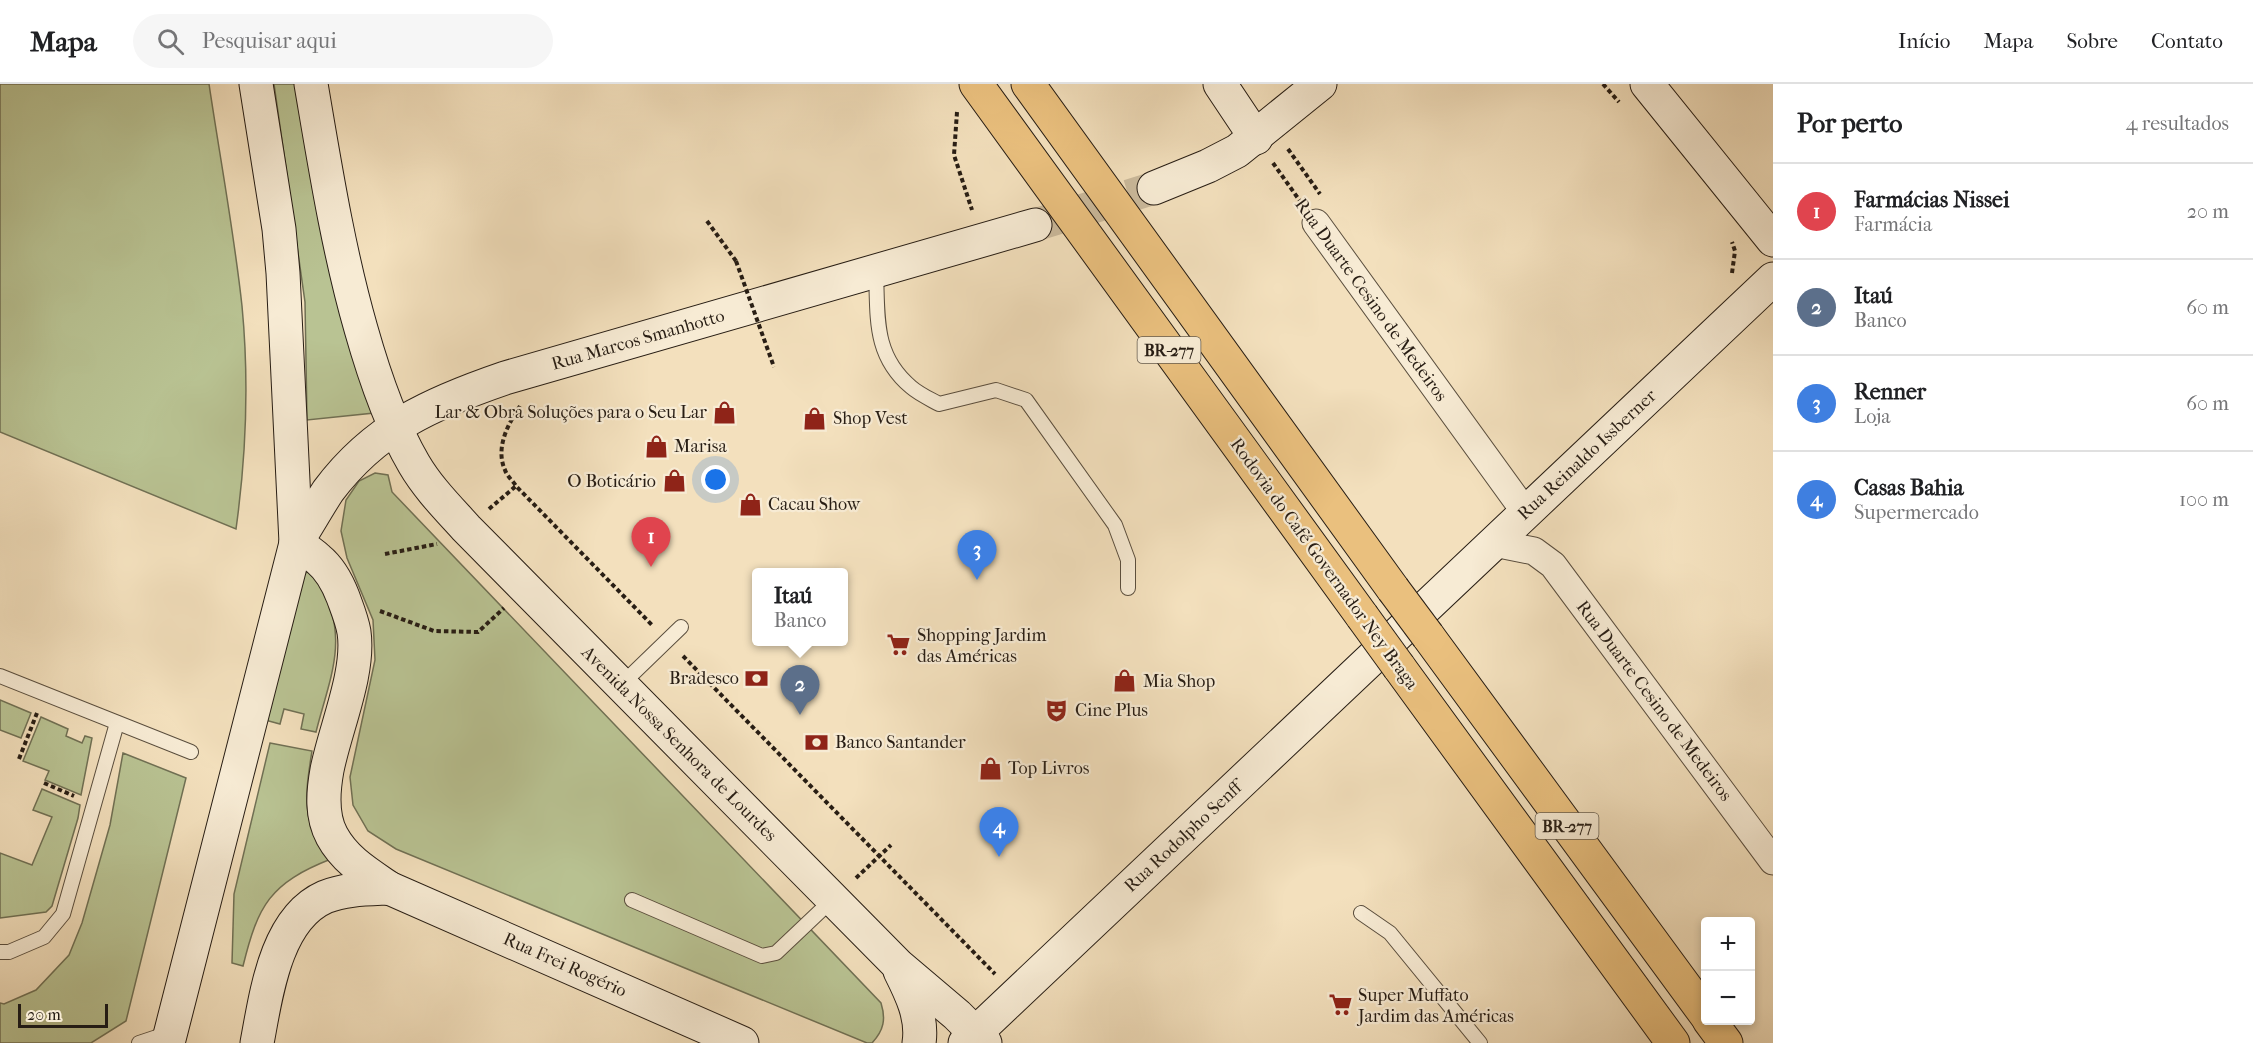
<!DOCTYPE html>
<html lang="pt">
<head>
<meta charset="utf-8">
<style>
  :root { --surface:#fff; --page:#f6f6f6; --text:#202124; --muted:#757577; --line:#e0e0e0; --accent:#0f766e }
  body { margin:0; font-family:"IM FELL French Canon",serif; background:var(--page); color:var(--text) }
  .controls { position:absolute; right:18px; bottom:18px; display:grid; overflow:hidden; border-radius:6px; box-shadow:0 3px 9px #0003 }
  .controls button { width:54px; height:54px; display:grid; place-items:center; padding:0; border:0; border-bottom:2px solid var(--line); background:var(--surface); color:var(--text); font:30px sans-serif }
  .scale { position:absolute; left:18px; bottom:15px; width:90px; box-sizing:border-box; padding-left:6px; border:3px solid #271d14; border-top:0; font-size:16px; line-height:21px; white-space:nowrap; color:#271d14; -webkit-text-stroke:4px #f7ebd4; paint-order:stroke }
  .you { position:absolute; left:716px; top:396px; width:21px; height:21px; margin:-15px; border:4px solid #fff; border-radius:50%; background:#1a73e8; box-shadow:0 0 0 9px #1a73e833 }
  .badge { display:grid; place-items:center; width:39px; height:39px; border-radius:50%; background:var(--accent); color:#fff; font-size:20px; font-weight:700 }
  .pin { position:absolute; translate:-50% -50px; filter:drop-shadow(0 2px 3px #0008) }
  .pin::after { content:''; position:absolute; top:32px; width:21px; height:18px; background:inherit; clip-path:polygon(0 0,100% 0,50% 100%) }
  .popup { position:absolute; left:752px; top:484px; width:96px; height:78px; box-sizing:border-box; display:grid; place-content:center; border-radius:6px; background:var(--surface); filter:drop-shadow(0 2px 4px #0005); font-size:20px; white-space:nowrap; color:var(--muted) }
  .popup b { font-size:22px; color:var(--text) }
  .popup::after { content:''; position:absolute; left:50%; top:100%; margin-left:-12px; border:12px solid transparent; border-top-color:var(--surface) }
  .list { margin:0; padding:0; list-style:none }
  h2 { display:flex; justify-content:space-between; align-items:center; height:78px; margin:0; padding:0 24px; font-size:26px }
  h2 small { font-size:20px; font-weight:400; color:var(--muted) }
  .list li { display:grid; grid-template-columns:39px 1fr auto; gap:18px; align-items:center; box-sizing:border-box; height:96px; padding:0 24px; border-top:2px solid var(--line) }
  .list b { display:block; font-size:22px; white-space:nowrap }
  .list p { margin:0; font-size:20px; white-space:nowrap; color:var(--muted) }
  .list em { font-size:20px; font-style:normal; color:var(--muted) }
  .icon { flex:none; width:33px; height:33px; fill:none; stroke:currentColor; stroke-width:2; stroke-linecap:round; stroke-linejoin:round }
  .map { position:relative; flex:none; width:1773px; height:959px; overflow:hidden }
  header { display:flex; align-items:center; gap:36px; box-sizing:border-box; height:84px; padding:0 30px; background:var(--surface); border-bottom:2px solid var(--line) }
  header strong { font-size:28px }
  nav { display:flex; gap:33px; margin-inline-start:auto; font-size:21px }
  .search { width:420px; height:54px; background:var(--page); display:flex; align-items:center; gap:15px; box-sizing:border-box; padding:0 21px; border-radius:33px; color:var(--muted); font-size:22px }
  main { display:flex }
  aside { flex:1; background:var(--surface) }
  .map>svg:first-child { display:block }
  .green { fill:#b9c393; stroke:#707054; stroke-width:1.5 }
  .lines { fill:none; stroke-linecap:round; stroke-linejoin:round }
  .secondary-tunnel { stroke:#cab99b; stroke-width:33; stroke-dasharray:33 16; stroke-linecap:butt }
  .service-casing { stroke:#5a4e3e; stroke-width:16 }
  .minor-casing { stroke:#5a4e3e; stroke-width:29 }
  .secondary-casing { stroke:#271d14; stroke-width:35 }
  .motorway-casing { stroke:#271d14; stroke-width:35 }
  .path { stroke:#271d14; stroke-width:4; stroke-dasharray:4.5 3; stroke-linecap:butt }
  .service { stroke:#f7ebd4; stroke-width:14 }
  .minor { stroke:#f7ebd4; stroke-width:27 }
  .secondary { stroke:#f7ebd4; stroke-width:33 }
  .motorway { stroke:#eac07e; stroke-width:33 }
  .motorway-bridge-casing { stroke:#271d14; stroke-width:35; stroke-linecap:butt }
  .path-bridge { stroke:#271d14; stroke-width:4; stroke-dasharray:4.5 3; stroke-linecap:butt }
  .motorway-bridge { stroke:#eac07e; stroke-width:33 }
  .labels { text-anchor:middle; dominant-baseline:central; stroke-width:4.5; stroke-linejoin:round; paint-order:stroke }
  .shield { fill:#f7ebd4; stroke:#655b4e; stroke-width:1.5 }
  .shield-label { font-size:16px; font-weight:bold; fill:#271d14 }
  .street-label { font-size:18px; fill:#271d14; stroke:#f7ebd4 }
  .poi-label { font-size:18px; fill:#271d14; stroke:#f7ebd4; text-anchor:start }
</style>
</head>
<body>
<header>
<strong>Mapa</strong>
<div class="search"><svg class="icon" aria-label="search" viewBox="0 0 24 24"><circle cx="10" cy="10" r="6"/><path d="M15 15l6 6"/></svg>Pesquisar aqui</div>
<nav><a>Início</a><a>Mapa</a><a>Sobre</a><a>Contato</a></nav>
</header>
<main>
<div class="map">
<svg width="1773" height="959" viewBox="0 0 1773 959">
  <rect width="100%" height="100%" fill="#f3e0bd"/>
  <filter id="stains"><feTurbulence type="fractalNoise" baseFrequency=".00333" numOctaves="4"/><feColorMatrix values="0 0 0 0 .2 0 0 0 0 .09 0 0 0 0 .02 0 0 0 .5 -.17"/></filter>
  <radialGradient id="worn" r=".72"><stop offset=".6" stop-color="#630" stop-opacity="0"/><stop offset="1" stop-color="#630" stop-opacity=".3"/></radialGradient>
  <g class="green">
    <path d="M0,0H209C220,74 234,148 242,222C249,295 246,373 236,445L0,348Z"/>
    <path d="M274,0H300L374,329L307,336L305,218Z"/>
    <path d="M375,389L388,391L392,408L881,919C886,935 884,946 872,959H867L396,765L368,747L353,721L350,693L375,576L373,536L347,474L341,447L346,416L359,397Z"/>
    <path d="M309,488C317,491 319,498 323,506C349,557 329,596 316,648L301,645L304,630L284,625L280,640L265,636L304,489Z"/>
    <path d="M0,616L31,629L21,654L0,646Z"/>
    <path d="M41,633L68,645L66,652L82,659L85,652L92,654L81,711L45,696L49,687L23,677Z"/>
    <path d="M270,659L312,667C308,693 302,722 313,747C317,757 325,767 331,775C270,799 258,821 243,882L232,879L234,810Z"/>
    <path d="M123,669L186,694L126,937L91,959H0V919L4,920L36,906L69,871L82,839L110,741Z"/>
    <path d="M42,705L80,721L78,734L52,822L46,828L0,834V769L32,781L52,733L33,726Z"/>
  </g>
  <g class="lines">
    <path class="secondary-tunnel" d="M1035,141L1154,104"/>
    <defs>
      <g id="service">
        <path d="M876,188C878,233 873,271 911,303C919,310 930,315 939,320L996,306L1026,316L1115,441L1128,476V504"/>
        <path d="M0,592L191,668"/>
        <path d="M621,601L681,543"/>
        <path d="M632,816L762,872L776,869L833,815"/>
        <path d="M1361,829L1390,849L1480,959"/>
        <path d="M0,868H9L44,853L63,830L117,639"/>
        <path d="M139,959L169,949"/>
      </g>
      <g id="minor">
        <path d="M1316,139L1526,429"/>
        <path d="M1494,459L1534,467L1553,481L1773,777"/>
      </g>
      <g id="secondary">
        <path d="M311,0C325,82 338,165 361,245C374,291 390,339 414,380C428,404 448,424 466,444L898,881L957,931L985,959"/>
        <path d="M1220,0L1256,54"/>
        <path d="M1647,0L1773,156"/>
        <path d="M1154,104L1208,82L1237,67L1320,0"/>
        <path d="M296,459C307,442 317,424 328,407C375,344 432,319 505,294L1035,141"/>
        <path d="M296,459C304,464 312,469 318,475C329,484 338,500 343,513C347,524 352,536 354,548C360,589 335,645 327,686C323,708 321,732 332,752C345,776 367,789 389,804L742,959"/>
        <path d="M900,887C911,909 923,933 919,959"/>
        <path d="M168,959L296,459L283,189L279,145L256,0"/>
        <path d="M257,959C266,912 275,835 325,813C344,805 368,805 389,804"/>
        <path d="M965,959L1773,195"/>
      </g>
      <g id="motorway">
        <path d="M976,0L1362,532"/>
        <path d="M1028,0L1393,505"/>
        <path d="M1428,552L1706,931"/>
        <path d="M1399,583L1673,959"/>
        <path d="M1709,936L1726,959"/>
      </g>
    </defs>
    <use href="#service" class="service-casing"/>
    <use href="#minor" class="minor-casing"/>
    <use href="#secondary" class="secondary-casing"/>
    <use href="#motorway" class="motorway-casing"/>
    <g class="path">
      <path d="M1603,0L1619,18"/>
      <path d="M957,28L954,71L972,126"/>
      <path d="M1288,65L1320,110"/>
      <path d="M1273,79L1300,117"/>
      <path d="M707,137L736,177"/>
      <path d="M1732,189L1735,167L1732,158"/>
      <path d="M520,322C508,340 495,364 505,386C507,392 513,397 516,402L652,541"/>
      <path d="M489,425L516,402"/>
      <path d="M385,470L437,460"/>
      <path d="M380,527L434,547L478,548L504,524"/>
      <path d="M683,572L995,890"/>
      <path d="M19,675L37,629"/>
      <path d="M44,699L74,712"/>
      <path d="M856,794L891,761"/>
    </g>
    <use href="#service" class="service"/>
    <use href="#minor" class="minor"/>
    <use href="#secondary" class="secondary"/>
    <use href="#motorway" class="motorway"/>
    <defs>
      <g id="motorway-bridge">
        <path d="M1393,505L1428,552"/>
        <path d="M1362,532L1399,583"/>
      </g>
    </defs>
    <use href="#motorway-bridge" class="motorway-bridge-casing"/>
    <path class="path-bridge" d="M736,177L774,283"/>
    <use href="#motorway-bridge" class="motorway-bridge"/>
  </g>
  <defs>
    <symbol id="shop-bare" viewBox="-9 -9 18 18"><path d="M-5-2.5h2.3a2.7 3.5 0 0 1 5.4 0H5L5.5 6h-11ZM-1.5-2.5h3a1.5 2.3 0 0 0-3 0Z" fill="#8f2418" stroke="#f7ebd4" stroke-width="2.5" paint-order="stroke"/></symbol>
    <symbol id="supermarket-bare" viewBox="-9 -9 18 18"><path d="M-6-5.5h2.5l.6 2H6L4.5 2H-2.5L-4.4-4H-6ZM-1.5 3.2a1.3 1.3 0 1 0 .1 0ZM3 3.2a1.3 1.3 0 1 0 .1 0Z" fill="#8f2418" stroke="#f7ebd4" stroke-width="2.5" paint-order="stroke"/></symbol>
    <symbol id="bank-bare" viewBox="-9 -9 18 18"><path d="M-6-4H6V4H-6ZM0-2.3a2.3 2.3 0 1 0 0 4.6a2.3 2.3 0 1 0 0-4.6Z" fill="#8f2418" stroke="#f7ebd4" stroke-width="2.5" paint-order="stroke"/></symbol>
    <symbol id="theatre-bare" viewBox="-9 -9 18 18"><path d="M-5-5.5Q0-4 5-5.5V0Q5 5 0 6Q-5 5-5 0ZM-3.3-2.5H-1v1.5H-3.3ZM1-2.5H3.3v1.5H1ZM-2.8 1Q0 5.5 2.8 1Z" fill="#8f2418" stroke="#f7ebd4" stroke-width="2.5" paint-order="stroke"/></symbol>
  </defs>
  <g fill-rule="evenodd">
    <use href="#shop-bare" x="708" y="312" width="33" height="33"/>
    <use href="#shop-bare" x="798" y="318" width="33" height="33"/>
    <use href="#shop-bare" x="640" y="346" width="33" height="33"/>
    <use href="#shop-bare" x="658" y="380" width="33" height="33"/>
    <use href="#shop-bare" x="734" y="404" width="33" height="33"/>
    <use href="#supermarket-bare" x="882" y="544" width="33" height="33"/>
    <use href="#bank-bare" x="740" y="578" width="33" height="33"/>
    <use href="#shop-bare" x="1108" y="580" width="33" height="33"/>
    <use href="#theatre-bare" x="1040" y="610" width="33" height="33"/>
    <use href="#bank-bare" x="800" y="642" width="33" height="33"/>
    <use href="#shop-bare" x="974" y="668" width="33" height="33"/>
    <use href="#supermarket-bare" x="1324" y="904" width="33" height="33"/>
  </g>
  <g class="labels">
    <g class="shield">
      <rect x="1137.5" y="253" width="63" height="26" rx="4.5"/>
      <rect x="1535.5" y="729" width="63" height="26" rx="4.5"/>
    </g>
    <g class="shield-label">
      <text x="1169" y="266">BR-277</text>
      <text x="1567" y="742">BR-277</text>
    </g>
    <g class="street-label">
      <text transform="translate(1371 216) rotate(54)">Rua Duarte Cesino de Medeiros</text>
      <text transform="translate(638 256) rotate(-16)">Rua Marcos Smanhotto</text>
      <text transform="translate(1587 371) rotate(-43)">Rua Reinaldo Issberner</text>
      <text transform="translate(1324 480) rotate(54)">Rodovia do Café Governador Ney Braga</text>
      <text transform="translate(1654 617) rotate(53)">Rua Duarte Cesino de Medeiros</text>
      <text transform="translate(679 660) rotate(45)">Avenida Nossa Senhora de Lourdes</text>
      <text transform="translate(1183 753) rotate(-43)">Rua Rodolpho Senff</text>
      <text transform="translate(565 881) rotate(24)">Rua Frei Rogério</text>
    </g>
    <g class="poi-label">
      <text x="707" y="328" text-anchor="end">Lar &amp; Obra Soluções para o Seu Lar</text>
      <text x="833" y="334">Shop Vest</text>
      <text x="674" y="362">Marisa</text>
      <text x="656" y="397" text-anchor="end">O Boticário</text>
      <text x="768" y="420">Cacau Show</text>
      <text x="917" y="551">Shopping Jardim<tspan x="917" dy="21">das Américas</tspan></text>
      <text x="739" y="594" text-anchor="end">Bradesco</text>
      <text x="1143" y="597">Mia Shop</text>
      <text x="1075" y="626">Cine Plus</text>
      <text x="835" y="658">Banco Santander</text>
      <text x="1008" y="684">Top Livros</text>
      <text x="1358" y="911">Super Muffato<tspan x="1358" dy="21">Jardim das Américas</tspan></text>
    </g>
  </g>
  <rect width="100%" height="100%" filter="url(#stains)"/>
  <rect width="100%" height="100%" fill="url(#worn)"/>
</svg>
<div class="controls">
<button>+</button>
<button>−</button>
</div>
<div class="scale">20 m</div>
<div class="you"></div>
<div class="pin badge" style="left:651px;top:483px;background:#e0444e">1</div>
<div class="pin badge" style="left:800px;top:631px;background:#5c6f8a">2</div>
<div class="popup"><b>Itaú</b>Banco</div>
<div class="pin badge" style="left:977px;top:496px;background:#3f7fe0">3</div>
<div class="pin badge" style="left:999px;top:773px;background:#3f7fe0">4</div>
</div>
<aside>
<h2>Por perto<small>4 resultados</small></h2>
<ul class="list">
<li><span class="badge" style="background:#e0444e">1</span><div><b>Farmácias Nissei</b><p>Farmácia</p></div><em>20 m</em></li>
<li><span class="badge" style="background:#5c6f8a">2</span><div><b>Itaú</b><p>Banco</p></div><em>60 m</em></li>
<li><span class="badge" style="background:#3f7fe0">3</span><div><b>Renner</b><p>Loja</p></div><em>60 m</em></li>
<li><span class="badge" style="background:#3f7fe0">4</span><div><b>Casas Bahia</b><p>Supermercado</p></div><em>100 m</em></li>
</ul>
</aside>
</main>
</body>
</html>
